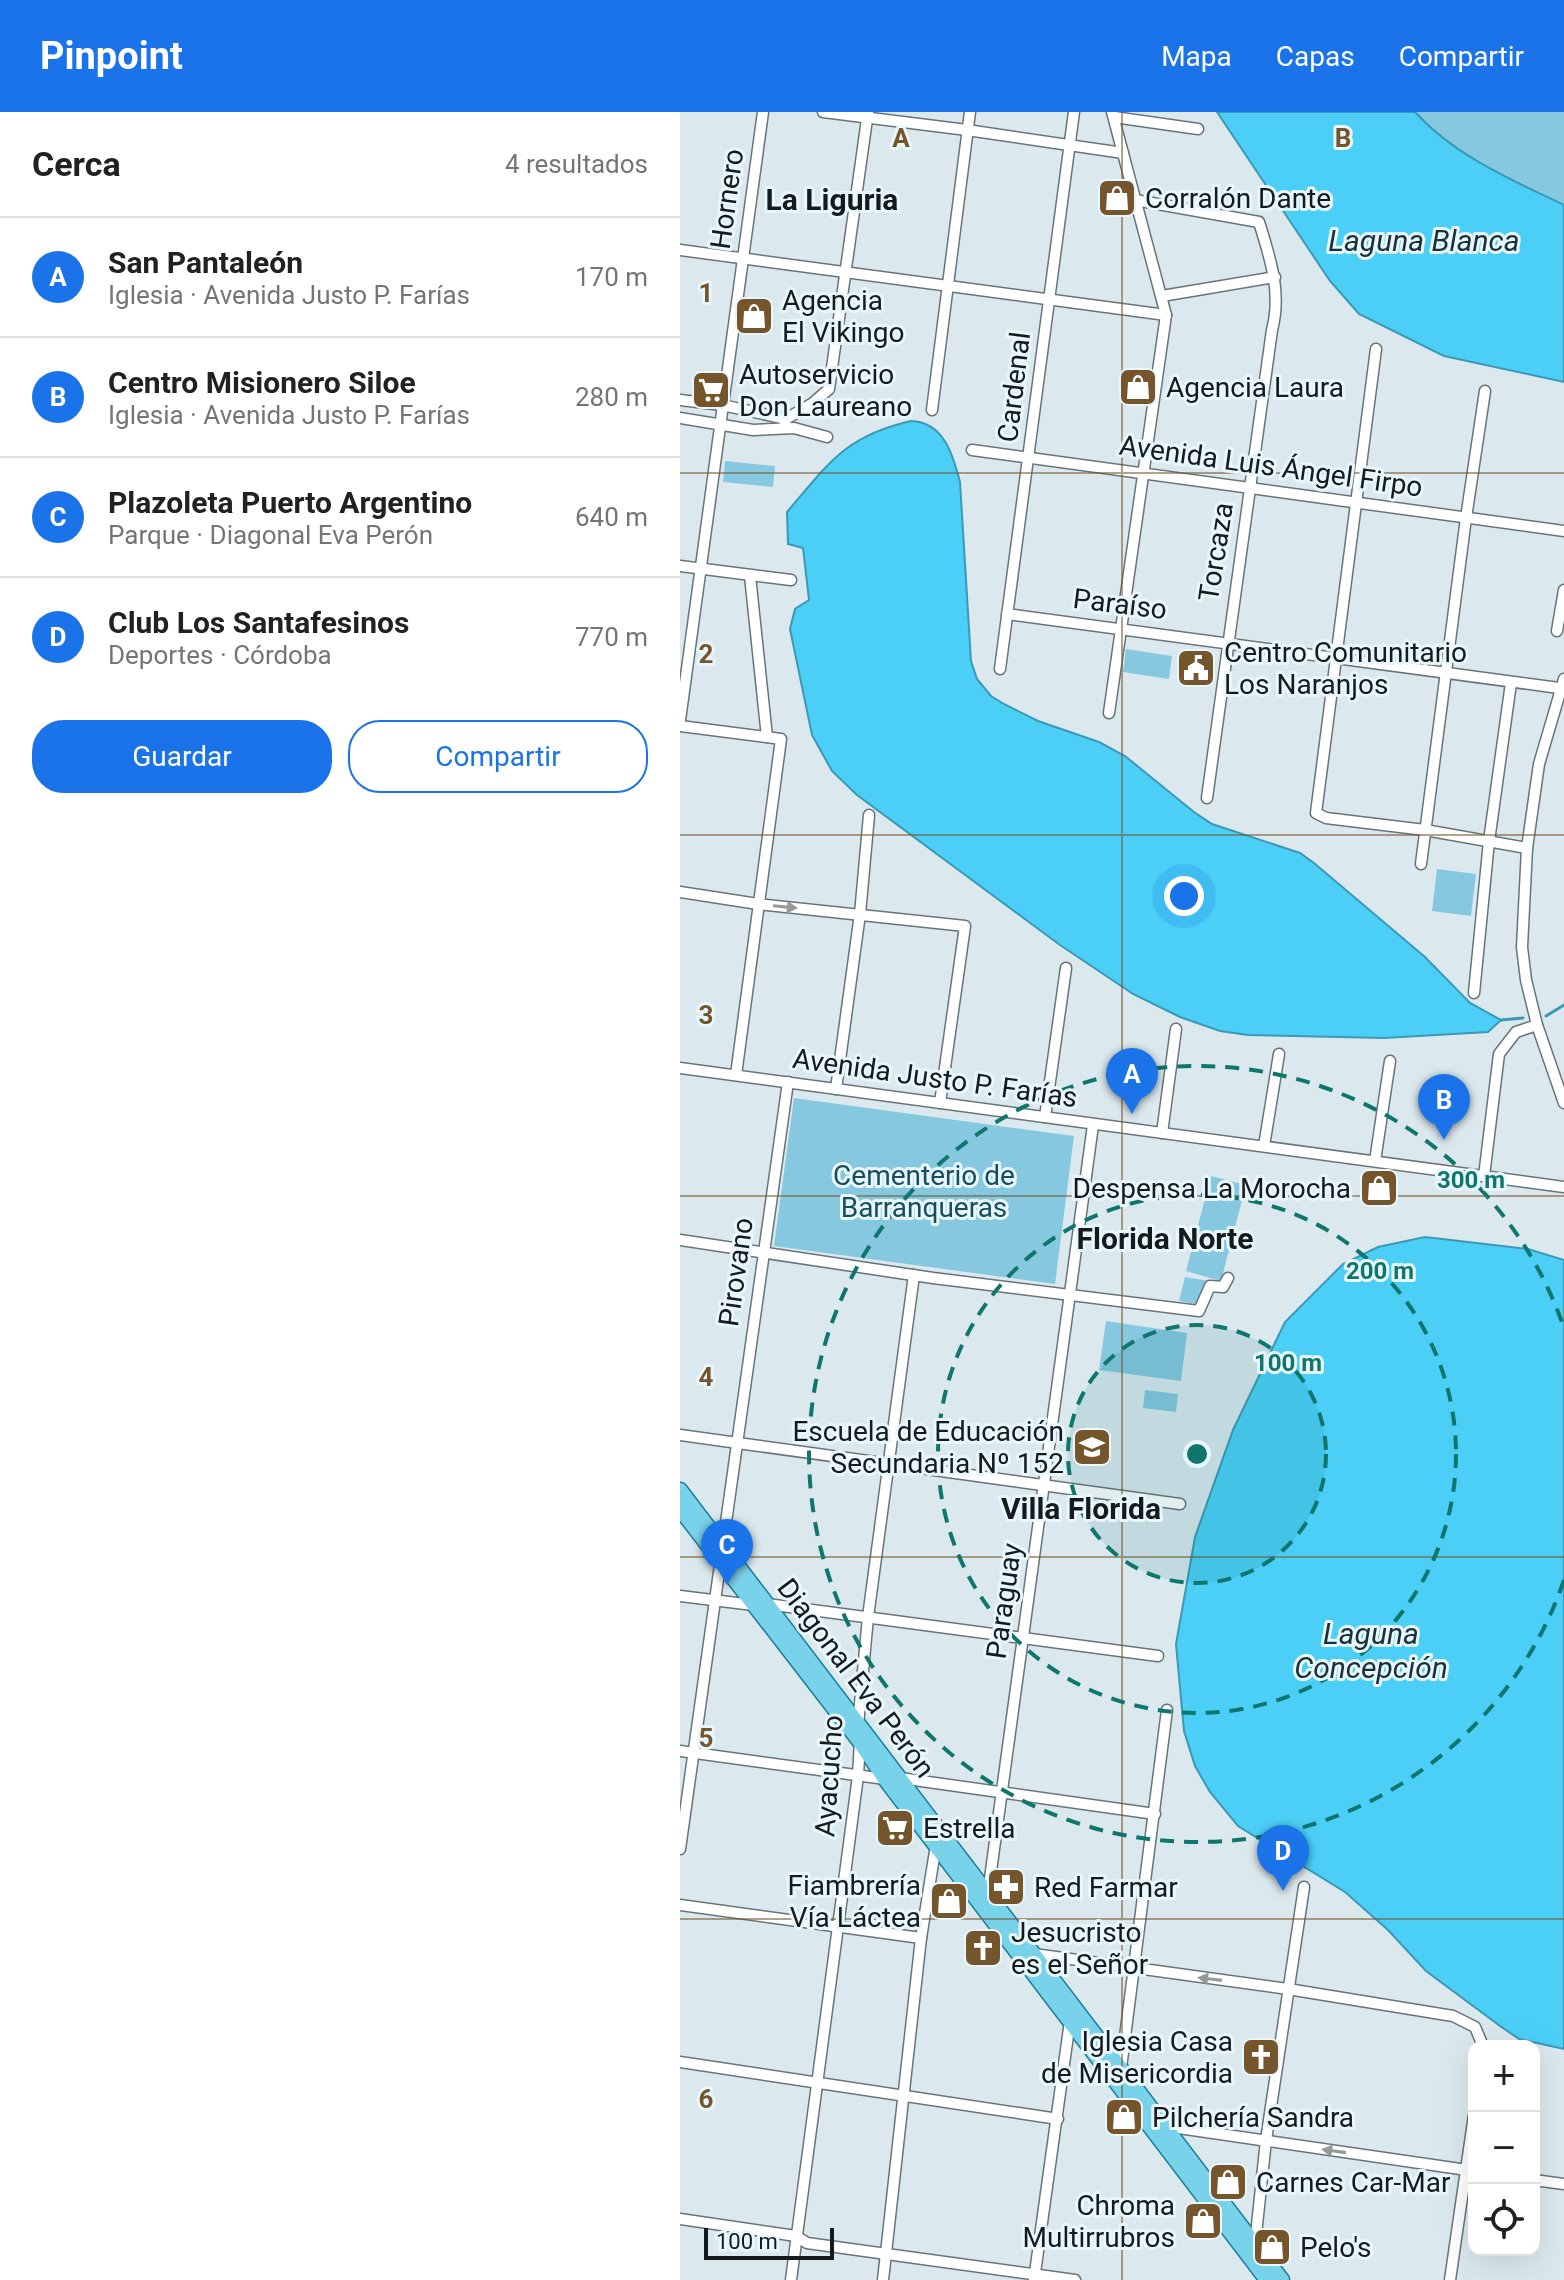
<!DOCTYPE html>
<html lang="es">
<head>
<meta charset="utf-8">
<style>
  :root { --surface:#fff; --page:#f6f6f6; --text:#202124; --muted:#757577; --line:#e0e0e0; --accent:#1a73e8 }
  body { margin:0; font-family:Roboto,sans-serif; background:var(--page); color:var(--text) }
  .controls { position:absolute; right:24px; bottom:24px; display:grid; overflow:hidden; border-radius:16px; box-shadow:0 8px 32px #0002 }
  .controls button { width:72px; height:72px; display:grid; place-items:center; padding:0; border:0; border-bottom:2px solid var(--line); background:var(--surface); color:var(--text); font:40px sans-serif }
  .scale { position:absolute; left:24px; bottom:20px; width:130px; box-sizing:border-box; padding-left:8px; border:4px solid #151a1c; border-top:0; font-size:22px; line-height:28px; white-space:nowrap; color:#151a1c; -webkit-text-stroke:6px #e8f7fc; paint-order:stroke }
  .you { position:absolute; left:504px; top:784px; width:28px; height:28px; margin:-20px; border:6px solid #fff; border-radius:50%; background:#1a73e8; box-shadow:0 0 0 12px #1a73e833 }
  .badge { display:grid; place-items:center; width:52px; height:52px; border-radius:50%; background:var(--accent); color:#fff; font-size:26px; font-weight:700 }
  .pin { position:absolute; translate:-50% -66px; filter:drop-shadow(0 2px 4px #0008) }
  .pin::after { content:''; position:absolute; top:42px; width:28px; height:24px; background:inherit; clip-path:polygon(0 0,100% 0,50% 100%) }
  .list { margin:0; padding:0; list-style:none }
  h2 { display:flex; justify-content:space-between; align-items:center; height:104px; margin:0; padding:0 32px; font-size:34px }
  h2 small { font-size:26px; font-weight:400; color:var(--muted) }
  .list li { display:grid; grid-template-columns:52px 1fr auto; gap:24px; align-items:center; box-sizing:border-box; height:120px; padding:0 32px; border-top:2px solid var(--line) }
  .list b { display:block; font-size:30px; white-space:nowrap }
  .list p { margin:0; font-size:26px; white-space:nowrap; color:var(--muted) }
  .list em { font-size:26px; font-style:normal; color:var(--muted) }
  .actions { display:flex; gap:16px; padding:24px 32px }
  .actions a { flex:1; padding:18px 0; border:2px solid var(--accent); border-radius:32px; text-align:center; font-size:28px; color:var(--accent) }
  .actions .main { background:var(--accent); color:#fff }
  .icon { flex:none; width:44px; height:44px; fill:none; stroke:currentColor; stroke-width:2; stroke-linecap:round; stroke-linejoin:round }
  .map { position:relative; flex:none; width:884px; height:2168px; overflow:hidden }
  header { display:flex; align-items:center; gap:48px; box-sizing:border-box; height:112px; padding:0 40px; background:var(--accent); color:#fff }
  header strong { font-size:38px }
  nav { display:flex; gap:44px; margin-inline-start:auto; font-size:28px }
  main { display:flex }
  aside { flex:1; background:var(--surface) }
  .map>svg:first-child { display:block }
  .green { fill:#85c8e0 }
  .water { fill:#4bcff7; stroke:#3b99b5; stroke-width:2 }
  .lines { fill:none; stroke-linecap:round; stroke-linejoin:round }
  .stream { stroke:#3b99b5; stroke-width:3 }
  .minor-casing { stroke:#677478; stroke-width:13 }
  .major-casing { stroke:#1b7e98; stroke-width:17 }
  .minor { stroke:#fff; stroke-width:10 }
  .major { stroke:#78d2e9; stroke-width:14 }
  .oneway { fill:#969899 }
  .grid { fill:none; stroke:#75552b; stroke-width:2; stroke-opacity:0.55 }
  .ring { fill:none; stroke:#0f766e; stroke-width:4; stroke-dasharray:14 10 }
  .labels { text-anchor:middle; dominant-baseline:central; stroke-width:6; stroke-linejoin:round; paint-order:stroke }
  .poi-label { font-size:28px; fill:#151a1c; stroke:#e8f7fc; text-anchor:start }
  .street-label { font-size:28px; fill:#151a1c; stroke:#e8f7fc }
  .park-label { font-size:28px; fill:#174e5f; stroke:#e8f7fc }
  .neighbourhood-label { font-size:30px; font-weight:bold; fill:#151a1c; stroke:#e8f7fc }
  .water-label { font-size:30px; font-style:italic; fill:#1a3038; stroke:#e8f7fc }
  .grid-label { font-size:26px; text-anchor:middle; font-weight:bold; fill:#75552b; stroke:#e8f7fc; stroke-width:6; stroke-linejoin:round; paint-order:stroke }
  .centre { fill:#0f766e; stroke:#e8f7fc; stroke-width:4 }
  .ring-label { font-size:24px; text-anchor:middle; font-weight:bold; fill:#0f766e; stroke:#e8f7fc; stroke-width:6; stroke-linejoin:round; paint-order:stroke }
</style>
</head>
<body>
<header>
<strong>Pinpoint</strong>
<nav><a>Mapa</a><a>Capas</a><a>Compartir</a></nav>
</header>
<main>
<aside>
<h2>Cerca<small>4 resultados</small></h2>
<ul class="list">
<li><span class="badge">A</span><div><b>San Pantaleón</b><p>Iglesia · Avenida Justo P. Farías</p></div><em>170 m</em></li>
<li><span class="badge">B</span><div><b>Centro Misionero Siloe</b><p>Iglesia · Avenida Justo P. Farías</p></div><em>280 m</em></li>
<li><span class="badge">C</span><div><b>Plazoleta Puerto Argentino</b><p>Parque · Diagonal Eva Perón</p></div><em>640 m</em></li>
<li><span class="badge">D</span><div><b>Club Los Santafesinos</b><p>Deportes · Córdoba</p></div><em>770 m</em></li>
</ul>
<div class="actions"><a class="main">Guardar</a><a>Compartir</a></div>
</aside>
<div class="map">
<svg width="884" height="2168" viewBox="0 0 884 2168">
  <rect width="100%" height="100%" fill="#dbe9ef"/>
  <g class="green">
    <path d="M735,0H884V93C831,68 775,44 735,0Z"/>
    <path d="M45,349L95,354L93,375L43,370Z"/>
    <path d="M446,537L492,544L489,567L443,560Z"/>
    <path d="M757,757L796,762L791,804L752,799Z"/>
    <path d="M114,986L394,1024L375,1172L94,1134Z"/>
    <path d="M531,1064L566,1073L541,1169L506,1159Z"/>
    <path d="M505,1165L529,1169L516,1192L499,1189Z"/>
    <path d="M426,1209L507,1221L501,1269L419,1258Z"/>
    <path d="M465,1278L498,1282L496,1300L463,1296Z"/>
  </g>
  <g class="water">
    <path d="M537,0H735C775,44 832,68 884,93V270L764,244L679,202L650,169Z"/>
    <path d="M231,309C264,310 273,343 280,370L291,549L297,567L311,584L324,592L358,609L419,630L445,644L514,700L532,712L620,741L634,751L745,845L790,891L821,908L808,920L704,926L568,923L540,919L500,905L453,882L380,833L177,683L152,659L132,623L110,517L115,497L129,488L123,436L108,432L107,400C149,351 165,324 231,309Z"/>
    <path d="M745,1125L848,1137L884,1148V1937L839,1927L820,1914L746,1859L708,1818L665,1780L558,1714L530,1680L515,1654L504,1619L496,1532L515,1425L553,1318L605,1210L663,1152L698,1135Z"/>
  </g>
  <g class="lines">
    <g class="stream">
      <path d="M866,904L884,893"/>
      <path d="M821,908L843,906"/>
    </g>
    <defs>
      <g id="minor">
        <path d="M143,0L287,18L443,41"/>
        <path d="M434,5L518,17"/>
        <path d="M455,88L579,110C590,146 602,180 592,218L527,686"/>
        <path d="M0,138L486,203"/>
        <path d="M482,184L595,165"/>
        <path d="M696,237L636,701L646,706L745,718L847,736"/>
        <path d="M0,288L42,293L106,307"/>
        <path d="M252,298L290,0"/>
        <path d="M0,306L73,318L114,316L147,325"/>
        <path d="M104,316L106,307L133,291L149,277L188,0"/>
        <path d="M292,338C489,364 686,393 884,419"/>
        <path d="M0,454L111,468"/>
        <path d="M70,464L87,625"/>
        <path d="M327,502L879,576"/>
        <path d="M877,519L884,478"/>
        <path d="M320,557L394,0"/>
        <path d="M884,567L859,652L847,736L842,835L846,868L857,913L884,991"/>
        <path d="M429,601L486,203L432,0"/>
        <path d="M0,608L83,0"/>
        <path d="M0,614L101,627L56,963"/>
        <path d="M741,752L786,406L805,279"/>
        <path d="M0,780L78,792L285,814L260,991"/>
        <path d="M794,881L809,729L831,571"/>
        <path d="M0,956L884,1075"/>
        <path d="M156,977L180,802L189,703"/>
        <path d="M365,1005L386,856"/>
        <path d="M482,1021L496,917"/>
        <path d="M584,1034L599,942"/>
        <path d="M695,1049L710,949"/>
        <path d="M804,1064L819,942L836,920L857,913"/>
        <path d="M0,1128L253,1166L519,1199L530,1174L543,1175L548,1166"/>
        <path d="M0,1323L500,1392"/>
        <path d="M0,1484L73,1493L87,1492L478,1544"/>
        <path d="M178,1613L188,1505L234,1163"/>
        <path d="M0,1639L205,1667"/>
        <path d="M220,1666L475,1702"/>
        <path d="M0,1737L108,970"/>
        <path d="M308,1781L413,1013"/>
        <path d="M0,1793L241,1826"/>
        <path d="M354,1842L608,1877L773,1904L795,1915L803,1934"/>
        <path d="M0,1950L378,2007"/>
        <path d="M441,1956L487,1598"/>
        <path d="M485,2014L794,2059"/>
        <path d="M854,2068L884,2072"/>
        <path d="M0,2107L116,2124L127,2131L395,2168"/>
        <path d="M575,2132L586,2028L624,1775"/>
        <path d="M111,2168L178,1664L180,1629"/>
        <path d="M203,2168L241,1826L256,1733"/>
        <path d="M354,2168L390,1909"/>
        <path d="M770,2168L794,2003"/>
      </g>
      <g id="major">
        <path d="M0,1378L602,2168"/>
        <path d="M0,1397L180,1630L205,1667L587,2168"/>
      </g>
    </defs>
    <use href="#minor" class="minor-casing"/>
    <use href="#major" class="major-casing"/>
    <use href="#minor" class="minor"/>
    <use href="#major" class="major"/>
  </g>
  <defs><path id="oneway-solid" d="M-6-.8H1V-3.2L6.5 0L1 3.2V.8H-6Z" transform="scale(2)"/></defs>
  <g class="oneway">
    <use href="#oneway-solid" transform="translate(105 795) rotate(6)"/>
    <use href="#oneway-solid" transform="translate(530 1867) rotate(-173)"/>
    <use href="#oneway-solid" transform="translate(654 2039) rotate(-172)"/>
  </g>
  <path class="grid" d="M442,0V2168M0,361H884M0,723H884M0,1084H884M0,1445H884M0,1807H884"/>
  <circle cx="517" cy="1342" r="129" fill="#0f766e" fill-opacity=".12"/>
  <g class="ring">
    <circle cx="517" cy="1342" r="129"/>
    <circle cx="517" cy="1342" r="259"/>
    <path d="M884 1468A388 388 0 1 1 884 1216"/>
  </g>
  <defs>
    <symbol id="shop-square" viewBox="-11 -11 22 22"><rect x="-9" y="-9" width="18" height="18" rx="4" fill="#75552b" stroke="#e8f7fc"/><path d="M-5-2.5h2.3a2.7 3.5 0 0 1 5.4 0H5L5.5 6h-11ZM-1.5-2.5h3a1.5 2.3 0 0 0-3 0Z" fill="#fff"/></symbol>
    <symbol id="supermarket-square" viewBox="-11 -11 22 22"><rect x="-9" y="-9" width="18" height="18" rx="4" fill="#75552b" stroke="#e8f7fc"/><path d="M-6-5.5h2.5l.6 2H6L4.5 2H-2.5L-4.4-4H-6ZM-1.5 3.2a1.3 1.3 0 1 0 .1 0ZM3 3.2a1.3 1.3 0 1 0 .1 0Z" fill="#fff"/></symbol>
    <symbol id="civic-square" viewBox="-11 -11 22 22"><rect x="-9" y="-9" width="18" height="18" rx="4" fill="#75552b" stroke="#e8f7fc"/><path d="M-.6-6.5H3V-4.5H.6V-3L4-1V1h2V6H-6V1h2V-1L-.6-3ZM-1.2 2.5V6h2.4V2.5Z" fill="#fff"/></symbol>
    <symbol id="school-square" viewBox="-11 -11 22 22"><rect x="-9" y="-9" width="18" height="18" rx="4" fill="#75552b" stroke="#e8f7fc"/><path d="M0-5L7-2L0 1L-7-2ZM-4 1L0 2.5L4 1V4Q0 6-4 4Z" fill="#fff"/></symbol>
    <symbol id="pharmacy-square" viewBox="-11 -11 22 22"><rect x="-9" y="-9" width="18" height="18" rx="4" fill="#75552b" stroke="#e8f7fc"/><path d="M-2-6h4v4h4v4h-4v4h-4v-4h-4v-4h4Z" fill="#fff"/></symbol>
    <symbol id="church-square" viewBox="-11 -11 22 22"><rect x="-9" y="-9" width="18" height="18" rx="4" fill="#75552b" stroke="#e8f7fc"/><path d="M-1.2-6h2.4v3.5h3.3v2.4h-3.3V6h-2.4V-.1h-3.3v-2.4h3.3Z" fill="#fff"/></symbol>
  </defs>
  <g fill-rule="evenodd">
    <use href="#shop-square" x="415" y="64" width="44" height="44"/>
    <use href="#shop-square" x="52" y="182" width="44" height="44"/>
    <use href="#shop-square" x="436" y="253" width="44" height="44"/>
    <use href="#supermarket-square" x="9" y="256" width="44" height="44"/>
    <use href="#civic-square" x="494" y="534" width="44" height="44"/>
    <use href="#shop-square" x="677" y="1054" width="44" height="44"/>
    <use href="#school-square" x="390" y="1313" width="44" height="44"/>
    <use href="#supermarket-square" x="193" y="1694" width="44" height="44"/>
    <use href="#pharmacy-square" x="304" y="1753" width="44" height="44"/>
    <use href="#shop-square" x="247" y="1767" width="44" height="44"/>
    <use href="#church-square" x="281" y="1814" width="44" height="44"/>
    <use href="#church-square" x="559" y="1923" width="44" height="44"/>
    <use href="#shop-square" x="422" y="1983" width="44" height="44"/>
    <use href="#shop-square" x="526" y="2048" width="44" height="44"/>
    <use href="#shop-square" x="501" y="2087" width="44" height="44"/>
    <use href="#shop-square" x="570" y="2113" width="44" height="44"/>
  </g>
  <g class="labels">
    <g class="poi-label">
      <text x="465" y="86">Corralón Dante</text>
      <text x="102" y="188">Agencia<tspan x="102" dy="32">El Vikingo</tspan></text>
      <text x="59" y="262">Autoservicio<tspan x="59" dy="32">Don Laureano</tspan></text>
      <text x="486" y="275">Agencia Laura</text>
      <text x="544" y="540">Centro Comunitario<tspan x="544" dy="32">Los Naranjos</tspan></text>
      <text x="671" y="1076" text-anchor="end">Despensa La Morocha</text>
      <text x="384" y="1319" text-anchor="end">Escuela de Educación<tspan x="384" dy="32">Secundaria Nº 152</tspan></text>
      <text x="243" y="1716">Estrella</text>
      <text x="241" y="1773" text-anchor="end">Fiambrería<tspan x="241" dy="32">Vía Láctea</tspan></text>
      <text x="354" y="1775">Red Farmar</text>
      <text x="331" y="1820">Jesucristo<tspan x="331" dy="32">es el Señor</tspan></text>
      <text x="553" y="1929" text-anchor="end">Iglesia Casa<tspan x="553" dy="32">de Misericordia</tspan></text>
      <text x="472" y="2005">Pilchería Sandra</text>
      <text x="576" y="2070">Carnes Car-Mar</text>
      <text x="495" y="2093" text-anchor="end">Chroma<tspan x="495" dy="32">Multirrubros</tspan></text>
      <text x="620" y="2135">Pelo's</text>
    </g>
    <g class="street-label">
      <text transform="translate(47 87) rotate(-82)">Hornero</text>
      <text transform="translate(334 275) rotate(-83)">Cardenal</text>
      <text transform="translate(591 354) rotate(8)">Avenida Luis Ángel Firpo</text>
      <text transform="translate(536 440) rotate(-81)">Torcaza</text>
      <text transform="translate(440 492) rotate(7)">Paraíso</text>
      <text transform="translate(255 966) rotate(8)">Avenida Justo P. Farías</text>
      <text transform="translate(56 1160) rotate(-82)">Pirovano</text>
      <text transform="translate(324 1489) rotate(-82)">Paraguay</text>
      <text transform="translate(176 1566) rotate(53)">Diagonal Eva Perón</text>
      <text transform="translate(149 1664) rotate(-86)">Ayacucho</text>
    </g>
    <g class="park-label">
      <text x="244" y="1063">Cementerio de<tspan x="244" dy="32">Barranqueras</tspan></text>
    </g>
    <g class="neighbourhood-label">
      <text x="152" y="87">La Liguria</text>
      <text x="485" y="1126">Florida Norte</text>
      <text x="401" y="1396">Villa Florida</text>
    </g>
    <g class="water-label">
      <text x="744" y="128">Laguna Blanca</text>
      <text x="691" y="1521">Laguna<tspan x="691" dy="34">Concepción</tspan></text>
    </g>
  </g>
  <g class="grid-label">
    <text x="221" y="35">A</text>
    <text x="663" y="35">B</text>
    <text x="26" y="190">1</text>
    <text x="26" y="551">2</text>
    <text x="26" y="912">3</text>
    <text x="26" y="1274">4</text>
    <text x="26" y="1635">5</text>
    <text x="26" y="1996">6</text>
  </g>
  <circle cx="517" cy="1342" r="12" class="centre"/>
  <g class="ring-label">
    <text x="791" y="1076">300 m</text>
    <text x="700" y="1167">200 m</text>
    <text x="608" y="1259">100 m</text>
  </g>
</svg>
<div class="controls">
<button>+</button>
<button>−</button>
<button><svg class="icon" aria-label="locate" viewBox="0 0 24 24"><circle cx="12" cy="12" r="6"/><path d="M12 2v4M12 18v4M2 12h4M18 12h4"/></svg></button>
</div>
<div class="scale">100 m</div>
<div class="you"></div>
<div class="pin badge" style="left:452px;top:1002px">A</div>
<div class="pin badge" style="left:764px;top:1028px">B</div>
<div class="pin badge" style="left:47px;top:1473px">C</div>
<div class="pin badge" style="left:603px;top:1779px">D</div>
</div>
</main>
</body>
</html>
